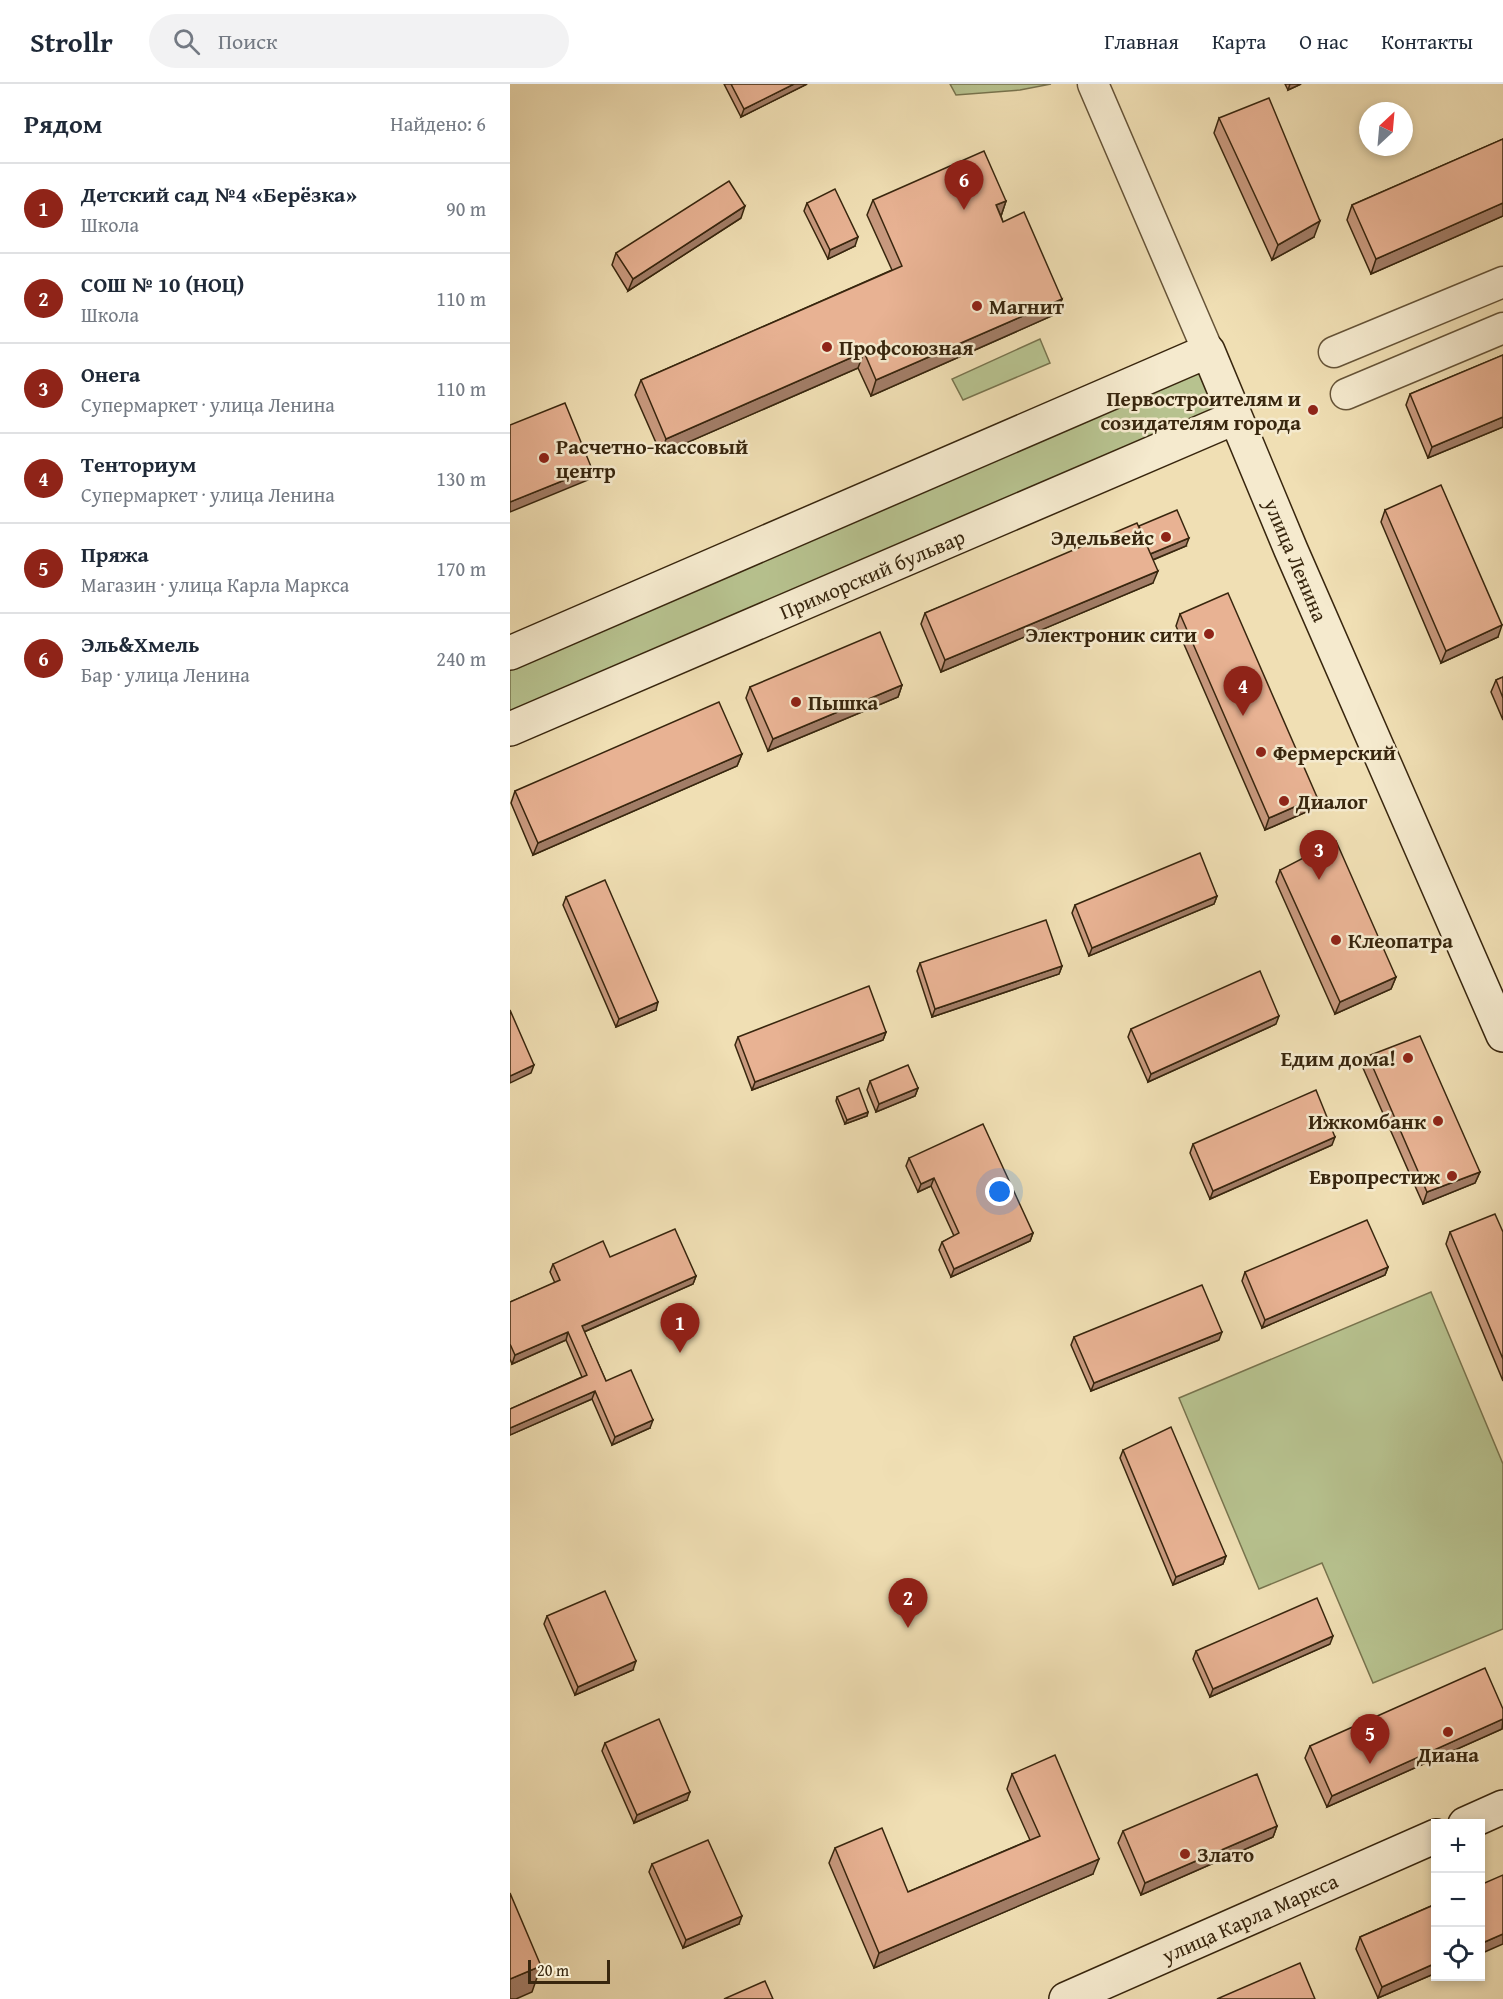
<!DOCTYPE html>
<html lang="ru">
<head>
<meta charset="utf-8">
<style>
  :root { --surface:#fff; --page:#f2f2f3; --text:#1f2937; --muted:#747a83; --line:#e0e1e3; --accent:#8f2418 }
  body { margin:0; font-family:"Gentium Book Plus",serif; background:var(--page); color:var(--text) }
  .controls { position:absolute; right:18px; bottom:18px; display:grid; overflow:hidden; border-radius:0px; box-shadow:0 3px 9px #0003 }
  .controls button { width:54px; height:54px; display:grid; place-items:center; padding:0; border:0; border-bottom:2px solid var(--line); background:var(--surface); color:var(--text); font:30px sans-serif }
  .compass { position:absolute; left:849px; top:18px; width:54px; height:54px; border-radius:50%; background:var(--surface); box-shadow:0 3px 9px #0003; rotate:26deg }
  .scale { position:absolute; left:18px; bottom:15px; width:82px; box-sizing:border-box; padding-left:6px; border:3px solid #38260e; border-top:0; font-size:16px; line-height:21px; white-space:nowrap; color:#38260e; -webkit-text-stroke:4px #f5eace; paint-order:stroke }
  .you { position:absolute; left:490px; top:1108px; width:21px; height:21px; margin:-15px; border:4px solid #fff; border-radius:50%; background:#1a73e8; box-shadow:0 0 0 9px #1a73e833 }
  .badge { display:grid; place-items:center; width:39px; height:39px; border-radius:50%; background:var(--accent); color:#fff; font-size:20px; font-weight:700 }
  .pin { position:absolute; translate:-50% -50px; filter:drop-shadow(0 2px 3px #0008) }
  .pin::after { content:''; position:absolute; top:32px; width:21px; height:18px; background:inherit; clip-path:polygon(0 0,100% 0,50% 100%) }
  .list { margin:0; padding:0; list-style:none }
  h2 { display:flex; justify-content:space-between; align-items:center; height:78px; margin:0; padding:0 24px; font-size:26px }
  h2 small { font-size:20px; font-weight:400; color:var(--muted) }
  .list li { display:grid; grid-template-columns:39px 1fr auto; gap:18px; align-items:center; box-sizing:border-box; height:90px; padding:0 24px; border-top:2px solid var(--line) }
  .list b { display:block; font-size:22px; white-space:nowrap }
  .list p { margin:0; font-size:20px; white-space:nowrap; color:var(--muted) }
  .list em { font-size:20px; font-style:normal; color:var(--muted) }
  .icon { flex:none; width:33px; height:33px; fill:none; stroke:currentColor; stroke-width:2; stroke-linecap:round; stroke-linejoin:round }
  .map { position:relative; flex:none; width:993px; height:1915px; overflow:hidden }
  header { display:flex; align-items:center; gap:36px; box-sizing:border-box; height:84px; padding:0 30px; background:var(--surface); border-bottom:2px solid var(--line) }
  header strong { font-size:28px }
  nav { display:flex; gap:33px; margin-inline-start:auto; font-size:21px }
  .search { width:420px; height:54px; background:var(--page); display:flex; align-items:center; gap:15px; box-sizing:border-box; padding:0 21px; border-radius:33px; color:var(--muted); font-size:22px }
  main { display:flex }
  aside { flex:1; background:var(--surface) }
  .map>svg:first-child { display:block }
  .green { fill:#b7c28f; stroke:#78744e; stroke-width:1.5 }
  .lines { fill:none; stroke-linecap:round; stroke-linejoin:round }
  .street-casing { stroke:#665438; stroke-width:33 }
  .secondary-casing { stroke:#38260e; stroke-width:36 }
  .street { stroke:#f5eace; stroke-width:30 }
  .secondary { stroke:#f5eace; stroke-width:33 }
  .wall { fill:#c8997e; stroke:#38260e; stroke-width:1.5 }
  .shaded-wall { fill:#a27d67; stroke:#38260e; stroke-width:1.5 }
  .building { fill:#e8b293; stroke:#38260e; stroke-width:1.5 }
  .poi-dot { fill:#8f2418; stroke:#f5eace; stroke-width:2 }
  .labels { text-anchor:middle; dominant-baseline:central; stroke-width:5; stroke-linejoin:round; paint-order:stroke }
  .poi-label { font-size:21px; font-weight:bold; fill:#38260e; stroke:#f5eace; text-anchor:start }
  .street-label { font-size:21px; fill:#38260e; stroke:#f5eace }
</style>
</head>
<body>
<header>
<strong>Strollr</strong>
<div class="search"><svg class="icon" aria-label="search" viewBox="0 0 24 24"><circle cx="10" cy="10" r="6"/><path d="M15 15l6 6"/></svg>Поиск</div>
<nav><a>Главная</a><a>Карта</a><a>О нас</a><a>Контакты</a></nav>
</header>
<main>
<aside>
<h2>Рядом<small>Найдено: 6</small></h2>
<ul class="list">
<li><span class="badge">1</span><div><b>Детский сад №4 «Берёзка»</b><p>Школа</p></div><em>90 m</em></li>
<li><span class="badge">2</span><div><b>СОШ № 10 (НОЦ)</b><p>Школа</p></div><em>110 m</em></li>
<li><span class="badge">3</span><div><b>Онега</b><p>Супермаркет · улица Ленина</p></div><em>110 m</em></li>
<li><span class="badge">4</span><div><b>Тенториум</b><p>Супермаркет · улица Ленина</p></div><em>130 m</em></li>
<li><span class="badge">5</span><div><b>Пряжа</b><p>Магазин · улица Карла Маркса</p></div><em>170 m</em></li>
<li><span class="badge">6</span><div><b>Эль&amp;Хмель</b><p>Бар · улица Ленина</p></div><em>240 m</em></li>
</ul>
</aside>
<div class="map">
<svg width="993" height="1915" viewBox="0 0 993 1915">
  <rect width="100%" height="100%" fill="#f0dfb4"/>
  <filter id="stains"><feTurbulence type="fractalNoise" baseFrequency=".00333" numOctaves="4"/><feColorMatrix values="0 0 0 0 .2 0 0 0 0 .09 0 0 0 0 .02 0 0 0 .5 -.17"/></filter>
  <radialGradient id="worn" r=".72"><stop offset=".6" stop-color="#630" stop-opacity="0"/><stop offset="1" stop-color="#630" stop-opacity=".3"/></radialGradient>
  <g class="green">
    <path d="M440,0H541L510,6L446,11Z"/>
    <path d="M530,255L540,279L453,316L442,295Z"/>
    <path d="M698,267L724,334L0,645V569Z"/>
    <path d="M921,1208L993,1380V1545L863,1599L812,1479L749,1505L669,1314Z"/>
  </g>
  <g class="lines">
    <defs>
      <g id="street">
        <path d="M583,0L698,267"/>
        <path d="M824,268L993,198"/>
        <path d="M836,310L993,244"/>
      </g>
      <g id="secondary">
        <path d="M0,569L698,267L781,466L993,951"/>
        <path d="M0,645L724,334"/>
        <path d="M955,1740L993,1723"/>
        <path d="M556,1915L926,1752"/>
      </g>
    </defs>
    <use href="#street" class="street-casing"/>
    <use href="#secondary" class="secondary-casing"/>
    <use href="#street" class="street"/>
    <use href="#secondary" class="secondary"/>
  </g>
  <g class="wall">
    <path d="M214,0H297L231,33Z"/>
    <path d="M775,0H791L778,6Z"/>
    <path d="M709,34L804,153L762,176L704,49Z"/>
    <path d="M993,55V132L861,190L837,136L842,121Z"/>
    <path d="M363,116L496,117L491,132L493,138L552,215L546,230L361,312L348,284L151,370L125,311L131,296L382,186L357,131Z"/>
    <path d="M297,119L345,162L318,175L294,127Z"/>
    <path d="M231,134L118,207L102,181L106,169Z"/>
    <path d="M993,271V343L918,374L896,321L900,310Z"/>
    <path d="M875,426L988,553L931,579L871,438Z"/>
    <path d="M629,442L676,462L643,476V499L431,588L411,540L415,529Z"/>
    <path d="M670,530L807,713L803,725L755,746L666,542Z"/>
    <path d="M993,593V636L981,608L986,596Z"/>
    <path d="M392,601L388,613L258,667L236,614L240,603Z"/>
    <path d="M232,670L227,682L23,771L1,719L5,707Z"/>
    <path d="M770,786L886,893L881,905L825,930L766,798Z"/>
    <path d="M707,812L704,820L579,872L562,829L565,821Z"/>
    <path d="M56,813L146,926L106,943L53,821Z"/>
    <path d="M410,879L552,882L549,890L422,933L407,887Z"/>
    <path d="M766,940L638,998L618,953L621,945Z"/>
    <path d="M376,948L373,956L242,1006L225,961L228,953Z"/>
    <path d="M858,972L970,1088L965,1099L913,1120L853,984Z"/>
    <path d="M360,997L408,1004L405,1012L366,1028L357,1006Z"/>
    <path d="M327,1013L358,1028L357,1032L335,1040L326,1017Z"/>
    <path d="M683,1060L822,1061L700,1115L680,1069Z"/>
    <path d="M399,1074L523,1149L520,1157L441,1193L429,1166L432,1158L444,1152L421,1102L408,1108L396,1082Z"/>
    <path d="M940,1148H993V1297L936,1160Z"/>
    <path d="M100,1173L186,1192L183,1200L74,1248L96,1297L140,1344L102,1361L82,1315L0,1351V1325L72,1293L56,1256L2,1280L0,1275V1218L45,1199L40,1188L43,1180Z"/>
    <path d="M878,1183L875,1191L752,1244L732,1197L735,1188Z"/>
    <path d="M564,1253L709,1256L581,1307L561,1261Z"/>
    <path d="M613,1366L716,1472L713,1480L663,1501L610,1374Z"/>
    <path d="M37,1532L123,1586L65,1611L34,1540Z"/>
    <path d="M820,1560L700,1613L683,1575L686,1567Z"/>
    <path d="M993,1625L992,1645L817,1723L795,1674L800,1662Z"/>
    <path d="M95,1659L177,1716L124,1739L92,1667Z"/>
    <path d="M502,1690L583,1790L364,1884L319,1779L325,1764L398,1808L520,1756L497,1705Z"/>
    <path d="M767,1742L763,1753L631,1811L608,1759L613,1747Z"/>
    <path d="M142,1780L229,1840L173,1864L139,1788Z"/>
    <path d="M926,1820V1889L868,1914L846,1865L850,1853Z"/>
  </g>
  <g class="shaded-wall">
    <path d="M284,0H297L231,33L234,25Z"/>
    <path d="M780,0H791L778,6Z"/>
    <path d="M496,117L491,132L486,121Z"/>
    <path d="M993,119V132L861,190L866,175Z"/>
    <path d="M235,122L231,134L118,207L123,195Z"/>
    <path d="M810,137L804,153L762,176L768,161Z"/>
    <path d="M348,153L345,162L318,175L320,166Z"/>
    <path d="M552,215L546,230L361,312L366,296Z"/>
    <path d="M354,268L348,284L151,370L156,355Z"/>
    <path d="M993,333V343L918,374L922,363Z"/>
    <path d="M82,385L78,396L0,428V418Z"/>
    <path d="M679,454L676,462L635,479L638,471Z"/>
    <path d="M648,487L643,499L431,588L435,576Z"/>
    <path d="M992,541L988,553L931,579L936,567Z"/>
    <path d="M392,601L388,613L258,667L263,655Z"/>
    <path d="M232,670L227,682L23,771L28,759Z"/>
    <path d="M807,713L803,725L755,746L759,734Z"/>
    <path d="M707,812L704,820L579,872L582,864Z"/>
    <path d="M552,882L549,890L422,933L425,925Z"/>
    <path d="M886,893L881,905L825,930L830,918Z"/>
    <path d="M148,918L146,926L106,943L109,935Z"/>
    <path d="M769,932L766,940L638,998L641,990Z"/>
    <path d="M376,948L373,956L242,1006L245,998Z"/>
    <path d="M24,981L21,989L0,999V992Z"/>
    <path d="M408,1004L405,1012L366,1028L369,1020Z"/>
    <path d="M358,1028L357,1032L335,1040L337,1036Z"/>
    <path d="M825,1053L822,1061L700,1115L703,1107Z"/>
    <path d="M970,1088L965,1099L913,1120L917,1108Z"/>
    <path d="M424,1094L421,1102L408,1108L411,1100Z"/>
    <path d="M523,1149L520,1157L441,1193L444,1185Z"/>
    <path d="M878,1183L875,1191L752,1244L755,1236Z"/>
    <path d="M186,1192L183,1200L69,1250L72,1242Z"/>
    <path d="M58,1248L56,1256L2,1280L5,1271Z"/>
    <path d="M712,1248L709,1256L581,1307L584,1299Z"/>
    <path d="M85,1307L82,1315L0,1351V1344Z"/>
    <path d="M143,1336L140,1344L102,1361L105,1353Z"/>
    <path d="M716,1472L713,1480L663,1501L666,1493Z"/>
    <path d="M823,1552L820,1560L700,1613L703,1605Z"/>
    <path d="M126,1577L123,1586L65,1611L68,1603Z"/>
    <path d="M993,1635L992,1645L817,1723L822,1712Z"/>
    <path d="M180,1708L177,1716L124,1739L127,1731Z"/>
    <path d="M767,1742L763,1753L631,1811L635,1799Z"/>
    <path d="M589,1775L583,1790L364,1884L369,1869Z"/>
    <path d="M232,1832L229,1840L173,1864L176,1856Z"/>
    <path d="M993,1850V1860L970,1870V1860Z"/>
    <path d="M926,1879V1889L868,1914L872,1903Z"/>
    <path d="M31,1882L22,1908L6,1915H0V1895Z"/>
  </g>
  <g class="building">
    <path d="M221,0H284L234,25Z"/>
    <path d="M759,14L810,137L768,161L709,34Z"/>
    <path d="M993,55V119L866,175L842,121Z"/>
    <path d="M474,67L496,117L486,121L493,138L514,128L552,215L366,296L354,268L156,355L131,296L392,182L363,116Z"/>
    <path d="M219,97L235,122L123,195L106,169Z"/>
    <path d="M325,105L348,153L320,166L297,119Z"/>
    <path d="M993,271V333L922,363L900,310Z"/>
    <path d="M55,319L82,385L0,418V341Z"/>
    <path d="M931,401L992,541L936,567L875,426Z"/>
    <path d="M667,426L679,454L640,470L629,442Z"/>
    <path d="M627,439L648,487L435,576L415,529Z"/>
    <path d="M718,509L807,713L759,734L670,530Z"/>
    <path d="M370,548L392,601L263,655L240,603Z"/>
    <path d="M993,593V614L986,596Z"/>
    <path d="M209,618L232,670L28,759L5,707Z"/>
    <path d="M826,757L886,893L830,918L770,786Z"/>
    <path d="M690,769L707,812L582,864L565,821Z"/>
    <path d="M95,796L148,918L109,935L56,813Z"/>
    <path d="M536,836L552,882L425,925L410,879Z"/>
    <path d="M750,887L769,932L641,990L621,945Z"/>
    <path d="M359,902L376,948L245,998L228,953Z"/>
    <path d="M0,926L24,981L0,992Z"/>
    <path d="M910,952L970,1088L917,1108L858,972Z"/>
    <path d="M398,981L408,1004L369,1020L360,997Z"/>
    <path d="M349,1004L358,1028L337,1036L327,1013Z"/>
    <path d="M806,1006L825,1053L703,1107L683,1060Z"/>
    <path d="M473,1040L523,1149L444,1185L432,1158L449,1149L424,1094L411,1100L399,1074Z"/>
    <path d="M985,1130L993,1148V1275L940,1148Z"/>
    <path d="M857,1136L878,1183L755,1236L735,1188Z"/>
    <path d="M165,1145L186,1192L72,1242L96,1297L121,1286L143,1336L105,1353L85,1307L0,1344V1325L77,1291L58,1248L5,1271L0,1260V1218L50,1196L43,1180L93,1157L100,1173Z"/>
    <path d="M692,1201L712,1248L584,1299L564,1253Z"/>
    <path d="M661,1343L716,1472L666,1493L613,1366Z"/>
    <path d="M95,1507L126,1577L68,1603L37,1532Z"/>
    <path d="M807,1514L823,1552L703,1605L686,1567Z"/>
    <path d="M975,1584L993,1625V1635L822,1712L800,1662Z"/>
    <path d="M149,1635L180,1708L127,1731L95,1659Z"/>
    <path d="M545,1671L589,1775L369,1869L325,1764L372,1744L398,1808L530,1752L502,1690Z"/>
    <path d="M747,1690L767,1742L635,1799L613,1747Z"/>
    <path d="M198,1756L232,1832L176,1856L142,1780Z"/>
    <path d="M993,1791V1850L970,1860V1801Z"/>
    <path d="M0,1809L31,1882L0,1895Z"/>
    <path d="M926,1820V1879L872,1903L850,1853Z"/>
    <path d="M790,1879L805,1915H707Z"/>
    <path d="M255,1897L263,1915H214Z"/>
  </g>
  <g class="poi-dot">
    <circle cx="467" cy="222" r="6"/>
    <circle cx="317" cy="263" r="6"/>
    <circle cx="803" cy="326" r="6"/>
    <circle cx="34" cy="374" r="6"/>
    <circle cx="656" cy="453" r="6"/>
    <circle cx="699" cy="550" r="6"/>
    <circle cx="286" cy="618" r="6"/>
    <circle cx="751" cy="668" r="6"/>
    <circle cx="774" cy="717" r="6"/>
    <circle cx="826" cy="856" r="6"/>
    <circle cx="898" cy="974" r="6"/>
    <circle cx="928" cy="1037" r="6"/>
    <circle cx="942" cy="1092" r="6"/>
    <circle cx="938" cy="1648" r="6"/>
    <circle cx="675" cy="1770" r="6"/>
  </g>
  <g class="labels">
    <g class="poi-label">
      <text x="479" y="222">Магнит</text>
      <text x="329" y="263">Профсоюзная</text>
      <text x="791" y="314" text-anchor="end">Первостроителям и<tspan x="791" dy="24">созидателям города</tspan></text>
      <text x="46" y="362">Расчетно-кассовый<tspan x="46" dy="24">центр</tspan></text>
      <text x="644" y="453" text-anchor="end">Эдельвейс</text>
      <text x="687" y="550" text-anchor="end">Электроник сити</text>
      <text x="298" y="618">Пышка</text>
      <text x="763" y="668">Фермерский</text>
      <text x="786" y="717">Диалог</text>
      <text x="838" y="856">Клеопатра</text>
      <text x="886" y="974" text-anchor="end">Едим дома!</text>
      <text x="916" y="1037" text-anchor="end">Ижкомбанк</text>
      <text x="930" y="1092" text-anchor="end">Европрестиж</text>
      <text x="938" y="1670" text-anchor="middle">Диана</text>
      <text x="687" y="1770">Злато</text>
    </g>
    <g class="street-label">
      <text transform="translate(786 476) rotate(67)">улица Ленина</text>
      <text transform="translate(362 490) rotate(-23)">Приморский бульвар</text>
      <text transform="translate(740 1834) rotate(-24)">улица Карла Маркса</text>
    </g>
  </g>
  <rect width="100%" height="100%" filter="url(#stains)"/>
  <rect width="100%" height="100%" fill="url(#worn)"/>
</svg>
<div class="controls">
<button>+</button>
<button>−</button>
<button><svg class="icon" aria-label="locate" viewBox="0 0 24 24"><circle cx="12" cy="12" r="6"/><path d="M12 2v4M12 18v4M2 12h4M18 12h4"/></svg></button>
</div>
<svg class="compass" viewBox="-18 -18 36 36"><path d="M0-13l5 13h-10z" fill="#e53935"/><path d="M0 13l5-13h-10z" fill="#747a83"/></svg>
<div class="scale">20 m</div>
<div class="you"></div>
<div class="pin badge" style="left:170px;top:1269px">1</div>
<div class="pin badge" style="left:398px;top:1544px">2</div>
<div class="pin badge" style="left:809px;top:796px">3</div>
<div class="pin badge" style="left:733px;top:632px">4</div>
<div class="pin badge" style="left:860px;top:1680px">5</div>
<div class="pin badge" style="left:454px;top:126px">6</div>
</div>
</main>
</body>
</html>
